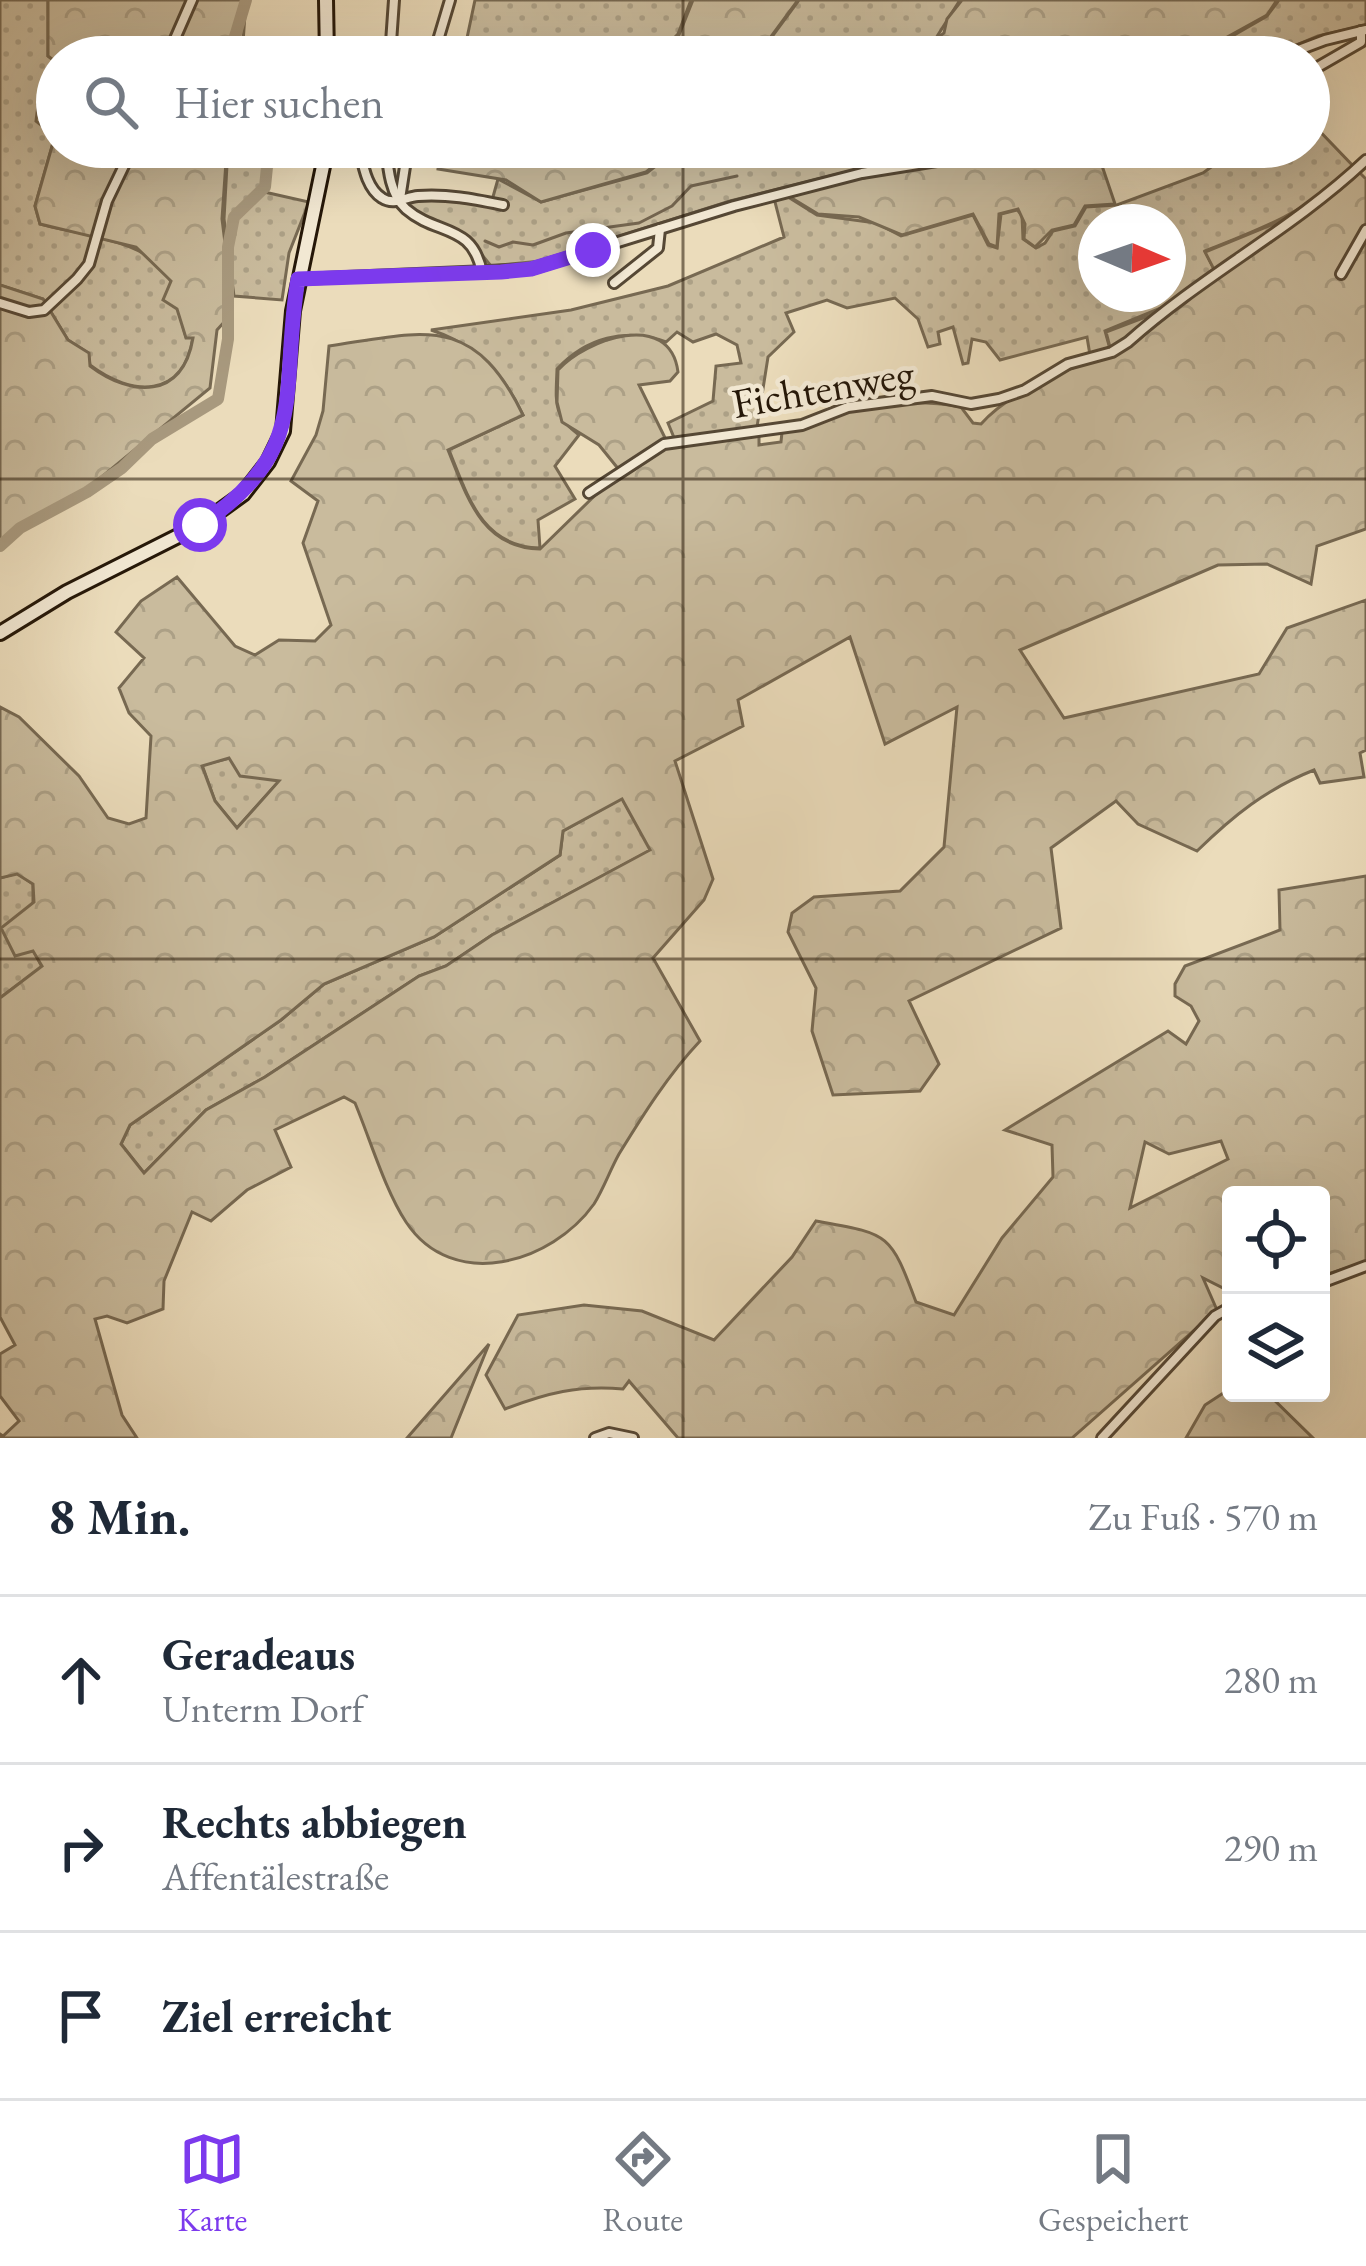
<!DOCTYPE html>
<html lang="de">
<head>
<meta charset="utf-8">
<style>
  :root { --surface:#fff; --page:#f6f6f7; --text:#1f2937; --muted:#747a83; --line:#e0e1e3; --accent:#7c3aed }
  body { margin:0; font-family:"EB Garamond",serif; background:var(--page); color:var(--text) }
  .controls { position:absolute; right:36px; bottom:36px; display:grid; overflow:hidden; border-radius:12px; box-shadow:0 12px 48px #0002 }
  .controls button { width:108px; height:108px; display:grid; place-items:center; padding:0; border:0; border-bottom:3px solid var(--line); background:var(--surface); color:var(--text); font:60px sans-serif }
  .compass { position:absolute; left:1078px; top:204px; width:108px; height:108px; border-radius:50%; background:var(--surface); box-shadow:0 12px 48px #0002; rotate:92deg }
  .stop { position:absolute; width:36px; height:36px; margin:-27px; border:9px solid #7c3aed; border-radius:50%; background:#fff }
  .stop.end { background:#7c3aed; border-color:#fff; box-shadow:0 3px 12px #0008 }
  .list { margin:0; padding:0; list-style:none }
  h2 { display:flex; justify-content:space-between; align-items:center; height:156px; margin:0; padding:0 48px; font-size:51px }
  h2 small { font-size:39px; font-weight:400; color:var(--muted) }
  .list li { display:grid; grid-template-columns:78px 1fr auto; gap:36px; align-items:center; box-sizing:border-box; height:168px; padding:0 48px; border-top:3px solid var(--line) }
  .list b { display:block; font-size:45px; white-space:nowrap }
  .list p { margin:0; font-size:39px; white-space:nowrap; color:var(--muted) }
  .list em { font-size:39px; font-style:normal; color:var(--muted) }
  .icon { flex:none; width:66px; height:66px; fill:none; stroke:currentColor; stroke-width:2; stroke-linecap:round; stroke-linejoin:round }
  .map { position:relative; flex:none; width:1366px; height:1438px; overflow:hidden }
  .search { position:absolute; background:var(--surface); box-shadow:0 12px 48px #0002; left:36px; right:36px; top:36px; height:132px; display:flex; align-items:center; gap:30px; box-sizing:border-box; padding:0 42px; border-radius:66px; color:var(--muted); font-size:45px }
  .sheet { height:660px; background:var(--surface) }
  nav { display:flex; justify-content:space-around; align-items:center; box-sizing:border-box; height:168px; border-top:3px solid var(--line); background:var(--surface); font-size:33px; color:var(--muted) }
  nav a { display:grid; justify-items:center; gap:6px }
  nav .on { color:var(--accent) }
  .map>svg:first-child { display:block }
  .grass { fill:url(#grass-dots); stroke:#776952; stroke-width:3; fill-rule:evenodd }
  .forest { fill:url(#forest-crowns); stroke:#776952; stroke-width:3; fill-rule:evenodd }
  .lines { fill:none; stroke-linecap:round; stroke-linejoin:round }
  .stream { stroke:#74654f; stroke-width:3 }
  .river { stroke:#a8997e; stroke-width:12 }
  .minor-casing { stroke:#564835; stroke-width:14 }
  .secondary-casing { stroke:#251708; stroke-width:18 }
  .minor { stroke:#f2e8d3; stroke-width:8 }
  .secondary { stroke:#f2e8d3; stroke-width:12 }
  .route { stroke:#7c3aed; stroke-width:15 }
  .grid { fill:none; stroke:#251708; stroke-width:3; stroke-opacity:0.55 }
  .labels { text-anchor:middle; dominant-baseline:central; stroke-width:9; stroke-linejoin:round; paint-order:stroke }
  .street-label { font-size:42px; fill:#251708; stroke:#f2e8d3 }
</style>
</head>
<body>
<div class="map">
<svg width="1366" height="1438" viewBox="0 0 1366 1438">
  <defs>
    <pattern id="grass-dots" width="8" height="8" patternUnits="userSpaceOnUse" patternTransform="scale(3)"><rect width="8" height="8" fill="#c9bb9d"/><path d="M2 2h.1M6 6h.1" fill="none" stroke="#aca086" stroke-width="1.8" stroke-linecap="round"/></pattern>
    <pattern id="forest-crowns" width="20" height="18" patternUnits="userSpaceOnUse" patternTransform="scale(3)"><rect width="20" height="18" fill="#c9bb9d"/><path d="M2 6a3 3 0 1 1 6 0M12 15a3 3 0 1 1 6 0" fill="none" stroke="#aca086"/></pattern>
  </defs>
  <rect width="100%" height="100%" fill="#ebdcbb"/>
  <filter id="stains"><feTurbulence type="fractalNoise" baseFrequency=".00167" numOctaves="4"/><feColorMatrix values="0 0 0 0 .2 0 0 0 0 .09 0 0 0 0 .02 0 0 0 .5 -.17"/></filter>
  <radialGradient id="worn" r=".72"><stop offset=".6" stop-color="#630" stop-opacity="0"/><stop offset="1" stop-color="#630" stop-opacity=".3"/></radialGradient>
  <g class="grass">
    <path d="M0,0H48V56L57,63V101L38,105L55,136L35,206L40,224C79,235 152,240 170,280C178,297 180,319 186,337H193C183,399 132,397 90,365L88,353L68,340L43,299L0,285Z"/>
    <path d="M475,0H691L678,34L655,57H463Z"/>
    <path d="M799,0H960L936,38C895,41 874,27 839,57H757Z"/>
    <path d="M1279,0H1366V25L1318,36L1268,57H1196L1267,16Z"/>
    <path d="M1309,120L1355,168C1307,211 1264,228 1205,251L1216,273L1178,301L1105,331L1110,349L1090,355L1087,337L1000,360L986,342L972,339L968,363L963,364L953,327L938,332L940,344L928,347L918,319L895,298L847,308L827,300L786,313L794,332L768,357L757,427L675,440L668,423L713,401L716,366L741,363L737,345L716,334L693,342L677,332L666,342C625,327 586,338 557,369C556,402 552,415 579,435L555,466L575,499L538,520L540,548C482,547 468,497 449,450L523,415C504,373 475,344 431,330L571,310L668,286L784,237L774,198L788,197L817,215L876,223L901,236L973,215L988,245L997,248L1001,214L1017,210L1022,215L1023,239L1036,248L1045,243L1053,231L1075,226L1086,207L1117,205L1203,173L1239,147H1309ZM1096,222H1168V294H1096Z"/>
    <path d="M228,147H267L268,159L260,191L309,202L289,253L282,300L234,296L224,219Z"/>
    <path d="M680,147H1074L1021,155L941,156L858,169L730,201L541,261L491,266L465,234L422,216L406,205L409,200L444,196L491,204L498,179L541,202L647,173Z"/>
    <path d="M230,758L280,780L237,828L215,801L202,765Z"/>
    <path d="M622,798L651,850L492,935L446,966L419,976L265,1077L206,1110L144,1173L121,1144L130,1125L281,1020L324,984L434,937L560,855L563,831Z"/>
    <path d="M17,873L33,884V950L42,967L0,998V878Z"/>
  </g>
  <g class="forest">
    <path d="M48,0H246L242,57H57V63L48,56Z"/>
    <path d="M693,0H798L756,57H657L679,35Z"/>
    <path d="M962,0H1277L1267,15L1191,57H841C875,28 897,43 936,39L944,33L947,19Z"/>
    <path d="M57,101V147H227L222,219L232,299L226,320L217,330L210,388L87,489L21,526L0,543V285L43,299L68,340L89,353L90,366C131,397 183,400 193,338H186L177,309L163,300L171,281L136,247L40,224L35,206L55,136L36,121L38,105Z"/>
    <path d="M441,147H678L646,172L541,202L506,180L438,169Z"/>
    <path d="M1098,154L1115,204L1085,206L1074,225L1052,230L1035,247L1024,239L1025,224L1018,209L999,214L997,247L989,244L973,214L902,235L859,217L818,214L790,197C840,181 894,167 947,165C999,163 1047,168 1098,154Z"/>
    <path d="M1356,169L1366,179V529L1317,546L1311,584L1267,564L1218,565L1020,650L1064,718L1259,674L1287,628L1366,600V750L1360,753L1364,777L1320,783L1314,770C1266,789 1233,816 1197,851L1138,824L1116,801L1051,848L1061,928L909,1001L939,1064L920,1091L833,1095L812,1031L816,988L788,932L792,913L814,897L900,891L944,847L957,707L885,744L850,637L738,700L743,726L675,761L713,879L704,900L653,958L700,1041C668,1075 643,1115 619,1154C610,1170 604,1188 594,1204C552,1263 453,1293 406,1222C385,1190 370,1139 355,1103L344,1097L275,1130L291,1167L247,1190L211,1221L192,1212L164,1281L163,1309L127,1323L107,1316L95,1319L122,1415L137,1438H0V1434L3,1436L19,1421L0,1396V1354L15,1345L0,1317V998L42,966L33,951L15,956L1,928L34,902L33,884L17,874L0,878V707L19,717L79,776L108,818L129,824L146,818L151,736L129,713L119,688L144,658L116,632L141,601L177,577L235,646L255,655L279,640L315,641L331,625L303,543L318,501L291,481L316,435L323,411L329,346C424,332 473,312 523,415L448,450C467,497 482,548 540,549L620,471L599,445L562,422L557,402L558,370C586,339 670,309 678,372L670,381L639,385L670,448L759,434V445L781,442L782,432C808,427 830,417 855,410C887,401 929,401 961,407L973,423L981,424C1009,392 1071,366 1112,355L1106,332L1156,313L1161,320L1218,277L1205,252L1293,216ZM229,758L240,776L279,781L237,828L215,801L202,766ZM622,799L650,850L492,935L446,966L419,976L265,1077L206,1110L144,1173L121,1144L130,1125L281,1020L324,984L434,937L560,855L563,831Z"/>
    <path d="M1366,876V1262L1321,1276V1195H1231V1292L1203,1278L1217,1310L1072,1438H678L629,1381L623,1389C578,1385 547,1393 505,1409L486,1375L518,1315L584,1305L642,1311L714,1340L792,1257L816,1221C889,1234 890,1232 916,1302L954,1315L1002,1238L1053,1177L1052,1145L1005,1130L1168,1031L1186,1044L1199,1021L1191,1006L1175,996V984L1185,966L1280,930L1279,890ZM1221,1141L1228,1159L1130,1208L1145,1142L1169,1154Z"/>
    <path d="M489,1344L451,1438H407Z"/>
    <path d="M1231,1388V1393H1267L1313,1438H1186L1205,1405Z"/>
  </g>
  <g class="lines">
    <path class="stream" d="M485,241L499,247L513,242L533,245L566,233L639,223L672,206L691,186L737,176"/>
    <g class="river">
      <path d="M239,57L234,40L246,0"/>
      <path d="M0,546L20,528L87,492L122,468L152,439L218,399L228,339V247L234,217L265,187L269,147"/>
    </g>
    <defs>
      <g id="minor">
        <path d="M167,57L192,0"/>
        <path d="M390,57L394,0"/>
        <path d="M433,57L450,0"/>
        <path d="M1280,57L1325,40L1366,30"/>
        <path d="M1309,72L1361,42V31"/>
        <path d="M359,147C363,164 366,188 382,198C394,206 405,197 418,196C449,194 473,199 503,205"/>
        <path d="M386,147C388,168 390,195 406,209C437,236 473,223 482,273"/>
        <path d="M400,199L408,147"/>
        <path d="M1341,274L1366,230"/>
        <path d="M300,279L531,269L734,206L862,173L943,160H1049L1103,147"/>
        <path d="M614,283L658,248L660,229"/>
        <path d="M0,303L29,312L44,310L77,279L89,264L107,201L133,147"/>
        <path d="M589,493L664,444L802,425L848,407L932,396L971,404L999,399L1025,390L1068,364L1112,352L1128,342C1203,275 1293,229 1366,160"/>
        <path d="M1321,1283L1366,1266"/>
        <path d="M595,1438L609,1433L633,1438"/>
        <path d="M1102,1438L1215,1316L1231,1307"/>
      </g>
      <g id="secondary">
        <path d="M326,0L327,57"/>
        <path d="M0,633L67,592L200,525L243,494L268,462L283,431L293,311L327,147"/>
      </g>
    </defs>
    <use href="#minor" class="minor-casing"/>
    <use href="#secondary" class="secondary-casing"/>
    <use href="#minor" class="minor"/>
    <use href="#secondary" class="secondary"/>
  </g>
  <g class="lines">
    <path class="route" d="M200,525C312,451 279,392 298,279L501,272L531,269L593,250"/>
  </g>
  <path class="grid" d="M683,0V57M683,147V1438M0,479H1366M0,959H1366"/>
  <g class="labels">
    <g class="street-label">
      <text transform="translate(823 388) rotate(-10)">Fichtenweg</text>
    </g>
  </g>
  <rect width="100%" height="100%" filter="url(#stains)"/>
  <rect width="100%" height="100%" fill="url(#worn)"/>
</svg>
<div class="controls">
<button><svg class="icon" aria-label="locate" viewBox="0 0 24 24"><circle cx="12" cy="12" r="6"/><path d="M12 2v4M12 18v4M2 12h4M18 12h4"/></svg></button>
<button><svg class="icon" aria-label="layers" viewBox="0 0 24 24"><path d="M12 4l9 5-9 5-9-5zM3 14l9 5 9-5"/></svg></button>
</div>
<svg class="compass" viewBox="-18 -18 36 36"><path d="M0-13l5 13h-10z" fill="#e53935"/><path d="M0 13l5-13h-10z" fill="#747a83"/></svg>
<div class="stop" style="left:200px;top:525px"></div>
<div class="stop end" style="left:593px;top:250px"></div>
<div class="search"><svg class="icon" aria-label="search" viewBox="0 0 24 24"><circle cx="10" cy="10" r="6"/><path d="M15 15l6 6"/></svg>Hier suchen</div>
</div>
<section class="sheet">
<h2>8 Min.<small>Zu Fuß · 570 m</small></h2>
<ul class="list">
<li><svg class="icon" aria-label="ahead" viewBox="0 0 24 24"><path d="M12 20V5M6 11l6-6 6 6"/></svg><div><b>Geradeaus</b><p>Unterm Dorf</p></div><em>280 m</em></li>
<li><svg class="icon" aria-label="right" viewBox="0 0 24 24"><path d="M7 20v-9h11M14 6l5 5-5 5"/></svg><div><b>Rechts abbiegen</b><p>Affentälestraße</p></div><em>290 m</em></li>
<li><svg class="icon" aria-label="arrive" viewBox="0 0 24 24"><path d="M6 21V4h12l-3 4 3 4H6"/></svg><div><b>Ziel erreicht</b></div></li>
</ul>
</section>
<nav>
<a class="on"><svg class="icon" aria-label="map" viewBox="0 0 24 24"><path d="M3 6l6-2 6 2 6-2v14l-6 2-6-2-6 2zM9 4v14M15 6v14"/></svg>Karte</a>
<a><svg class="icon" aria-label="directions" viewBox="0 0 24 24"><path d="M12 3l9 9-9 9-9-9zM9 14v-3h6M13 9l2 2-2 2"/></svg>Route</a>
<a><svg class="icon" aria-label="saved" viewBox="0 0 24 24"><path d="M7 4h10v16l-5-4-5 4z"/></svg>Gespeichert</a>
</nav>
</body>
</html>
